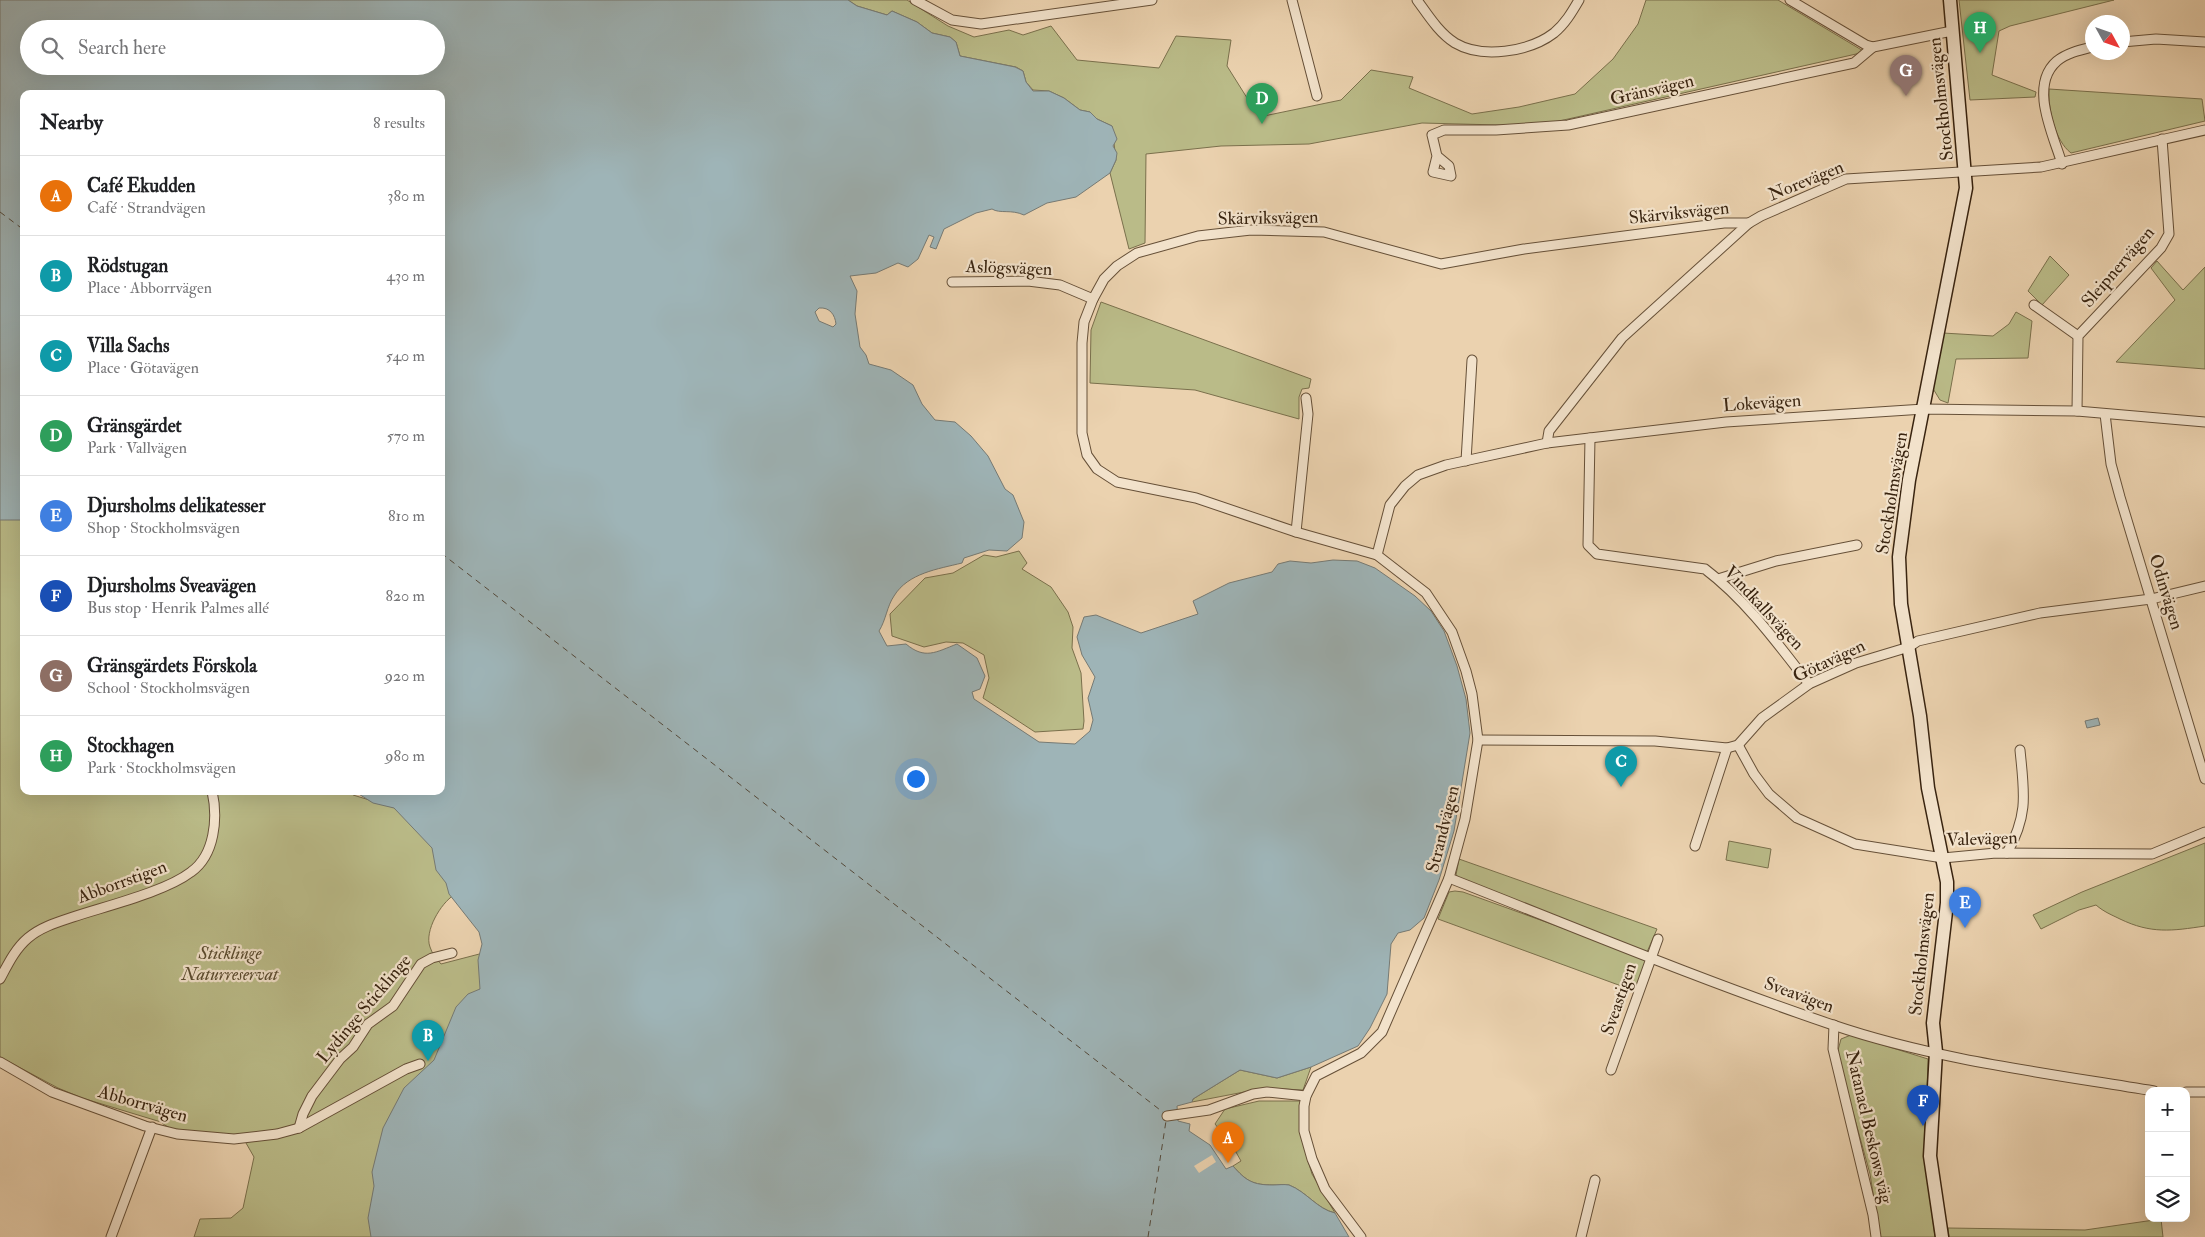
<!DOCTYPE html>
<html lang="en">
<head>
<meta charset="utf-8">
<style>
  :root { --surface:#fff; --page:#f6f6f6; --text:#202124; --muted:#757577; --line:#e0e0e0; --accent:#8f2418 }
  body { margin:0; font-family:"IM FELL Double Pica",serif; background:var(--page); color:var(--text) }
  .controls { position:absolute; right:15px; bottom:15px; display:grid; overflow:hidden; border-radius:10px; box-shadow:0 5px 20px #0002 }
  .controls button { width:45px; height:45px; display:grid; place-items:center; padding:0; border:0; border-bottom:1px solid var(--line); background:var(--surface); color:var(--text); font:25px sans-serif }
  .compass { position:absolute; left:2085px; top:15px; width:45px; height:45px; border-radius:50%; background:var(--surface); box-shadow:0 5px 20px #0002; rotate:130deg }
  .you { position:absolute; left:915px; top:778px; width:18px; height:18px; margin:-12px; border:4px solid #fff; border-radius:50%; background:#1a73e8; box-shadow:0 0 0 8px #1a73e833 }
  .badge { display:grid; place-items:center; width:32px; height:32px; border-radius:50%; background:var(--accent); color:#fff; font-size:16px; font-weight:700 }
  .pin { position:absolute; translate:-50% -41px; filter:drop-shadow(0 1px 2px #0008) }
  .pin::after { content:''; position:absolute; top:26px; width:18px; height:15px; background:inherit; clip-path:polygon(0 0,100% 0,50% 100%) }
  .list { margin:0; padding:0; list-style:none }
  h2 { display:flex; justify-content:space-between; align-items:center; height:65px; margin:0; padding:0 20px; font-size:21px }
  h2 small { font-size:16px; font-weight:400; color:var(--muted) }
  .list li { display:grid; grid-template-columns:32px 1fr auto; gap:15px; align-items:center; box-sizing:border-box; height:80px; padding:0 20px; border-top:1px solid var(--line) }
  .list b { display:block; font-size:19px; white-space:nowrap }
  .list p { margin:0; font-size:16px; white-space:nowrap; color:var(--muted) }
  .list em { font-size:16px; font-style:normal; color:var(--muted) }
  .icon { flex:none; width:28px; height:28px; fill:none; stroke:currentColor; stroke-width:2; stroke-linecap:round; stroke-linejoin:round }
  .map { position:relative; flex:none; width:2205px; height:1237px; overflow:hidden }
  .search { position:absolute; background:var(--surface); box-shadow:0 5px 20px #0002; left:20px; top:20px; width:425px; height:55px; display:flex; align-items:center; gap:12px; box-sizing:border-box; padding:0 18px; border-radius:28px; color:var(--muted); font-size:19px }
  .panel { position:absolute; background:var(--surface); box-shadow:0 5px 20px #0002; left:20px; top:90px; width:425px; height:705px; border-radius:10px }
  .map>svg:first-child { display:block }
  .green { fill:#babb88; stroke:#7a704c }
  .water { fill:#9eb4b7; stroke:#767a74; fill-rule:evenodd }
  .pier { fill:#ebd2af }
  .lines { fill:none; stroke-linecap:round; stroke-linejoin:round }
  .ferry { stroke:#52483a; stroke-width:1; stroke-dasharray:6 5; stroke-linecap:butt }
  .street-casing { stroke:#665038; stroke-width:11 }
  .secondary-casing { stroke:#392410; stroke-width:15 }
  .street { stroke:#f2e2cb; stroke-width:9 }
  .secondary { stroke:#f2e2cb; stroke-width:12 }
  .labels { text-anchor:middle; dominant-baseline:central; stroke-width:4.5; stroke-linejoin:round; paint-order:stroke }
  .street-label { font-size:18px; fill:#392410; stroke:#f2e2cb }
  .park-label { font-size:18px; font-style:italic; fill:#594a2e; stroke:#f2e2cb }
</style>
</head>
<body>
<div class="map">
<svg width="2205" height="1237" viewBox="0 0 2205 1237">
  <rect width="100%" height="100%" fill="#ebd2af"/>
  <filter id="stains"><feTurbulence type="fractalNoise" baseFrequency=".004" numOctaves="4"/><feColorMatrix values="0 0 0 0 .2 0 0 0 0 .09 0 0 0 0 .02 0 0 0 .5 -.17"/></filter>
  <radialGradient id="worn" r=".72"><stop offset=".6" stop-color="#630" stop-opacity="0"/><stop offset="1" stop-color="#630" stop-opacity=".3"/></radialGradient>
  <g class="green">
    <path d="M848,0H907L948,26L974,37L1009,30L1023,35L1051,26L1077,60L1159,68L1176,36L1231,40L1227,66L1259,117L1341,100L1371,70L1413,77L1409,88L1472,114L1519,107L1575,94L1613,59L1638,24L1646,0H1778L1865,52L1537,126L1422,123L1309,144L1221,146L1146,154L1145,243L1129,249L1110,173L1116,160L1112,126L1097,119L1090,112L1080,110L1064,98L1049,91L1033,90L1026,82L1023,71L1016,67L960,56L956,42L950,37L932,33L917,22L892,11L887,15L857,6Z"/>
    <path d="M1959,0H2114L2010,26L1999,31L1992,75L2036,92L2035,97L1970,100Z"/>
    <path d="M2049,89L2202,99L2205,121L2071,153C2055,141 2048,109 2049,89Z"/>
    <path d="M2050,256L2069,275L2042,305L2028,291Z"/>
    <path d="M2157,261L2183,290L2205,267V369L2116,362L2175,300L2151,268Z"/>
    <path d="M1101,302L1311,379L1309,388L1302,389L1299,397V419L1195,390L1090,383L1091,330Z"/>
    <path d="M2016,312L2032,321L2028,358L1956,359L1948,403L1940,400L1932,387L1943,333L1993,336L2009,324Z"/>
    <path d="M0,515L24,517V791H352L353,795L399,809L434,845L454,895C441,903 424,931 430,947C432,954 437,959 441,964L487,952L481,987L375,1237H194L200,1219L231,1218L243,1208L254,1157L246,1143L248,1136L241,1138C220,1136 176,1137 161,1122L82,1098L58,1088L0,1057Z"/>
    <path d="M1019,551L1027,563L1022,569L1051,587L1068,612L1073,627L1072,648L1081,673L1084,721L1083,729L1035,732L983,698L989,678L984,655L963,643L946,642L924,647L892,636L890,614L925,578L953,573L984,555L996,557Z"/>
    <path d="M1729,841L1771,849L1768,868L1726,860Z"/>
    <path d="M2205,843V926C2172,931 2151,934 2120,919C2112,915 2104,912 2096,905L2079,910L2041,929L2033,915L2082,892Z"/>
    <path d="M1459,859L1657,929L1647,952L1465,882L1456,875Z"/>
    <path d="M1455,891L1463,892L1648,959L1635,991L1438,919L1449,892Z"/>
    <path d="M1851,1035L1928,1059L1925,1155L1935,1237H1880L1870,1174L1837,1054L1841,1039Z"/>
    <path d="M1311,1067L1303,1090L1265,1088L1192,1102L1193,1099L1240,1070L1277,1078Z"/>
    <path d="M1259,1101H1301V1137L1312,1174L1335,1213C1317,1209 1307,1192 1289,1185C1284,1184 1278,1185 1273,1185C1253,1185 1246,1181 1233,1166L1241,1161L1232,1145L1215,1124L1225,1109Z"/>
    <path d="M2161,1219L2163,1237H1949L1948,1228L2085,1230Z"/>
  </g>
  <g class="water">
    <path d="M0,0H848L857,6L887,15L892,11L917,22L932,33L950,37L956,42L960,56L1015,67L1023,71L1026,82L1033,91H1049L1064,98L1080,110L1090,112L1097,119L1112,126L1117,139L1113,146L1117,153L1116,160L1110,173L1076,197L1047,203L1024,215C1011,209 1000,214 992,209L976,213L944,229L936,249L930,247L934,237L929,235L918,259L908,267L898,263L876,273L850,276L857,291L855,314L860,347L866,355L869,364L891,370L913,385L922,404L935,420L955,422L971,436L988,456L1005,489L1013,495L1024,522L1022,538L1007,551L989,550L964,558L962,563C938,569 908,573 894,596C887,606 886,620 879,631L887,646L906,644C925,660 936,652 957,644L977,658L985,676L980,689L972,692L974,699L1039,742L1075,744L1090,731L1093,720L1088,698L1095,677L1082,655L1077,637L1084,617L1096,615L1141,633L1198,614L1193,601L1229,583L1272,572L1278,564L1290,561L1311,563L1333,560L1357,561L1375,568L1415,596L1431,611L1444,631L1457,666L1466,699L1470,733L1454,831L1439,880L1424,918L1410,930L1398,933L1391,944L1387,994L1370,1028L1358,1046L1311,1067L1277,1078L1240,1070L1193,1099L1192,1102L1177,1106L1178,1121L1190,1124L1189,1131L1210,1145L1226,1169L1233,1166C1246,1181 1253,1185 1273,1185C1278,1185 1284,1184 1289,1185C1307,1192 1317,1209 1335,1213L1349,1237H371L368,1218L374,1186L372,1172L383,1128L404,1088L434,1060L456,1007L468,994L480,989L478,960L482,944L479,932L449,894L446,883L436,870L432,848L394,808L373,803L354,791H441V94H24V520H0ZM29,29H436V66H29ZM819,308C830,307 835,315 836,324L833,327L819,321L815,312Z"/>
    <path d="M2098,718L2100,725L2087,728L2085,721Z"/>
  </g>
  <path class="pier" d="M1212,1155L1216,1162L1199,1173L1194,1166Z"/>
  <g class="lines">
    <g class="ferry">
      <path d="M0,212L24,230"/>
      <path d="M441,553L1164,1113"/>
      <path d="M1148,1237L1166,1121"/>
    </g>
    <defs>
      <g id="street">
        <path d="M915,0L952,20L981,24L1152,0"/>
        <path d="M1292,0L1317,96"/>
        <path d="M1417,0C1428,15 1439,33 1455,43C1482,59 1529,52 1554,33C1565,24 1572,12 1579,0"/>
        <path d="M1790,0L1866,45L1873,47L1952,31"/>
        <path d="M2122,42L2156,39L2205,42"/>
        <path d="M1437,156L1449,166L1451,176L1433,172L1437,156L1432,135L1444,130H1496L1568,125L1854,63L1873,47"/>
        <path d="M2062,164C2054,136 2028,86 2057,61C2067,53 2080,50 2092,47"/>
        <path d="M952,282L1028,281L1060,285L1093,299"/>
        <path d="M2034,305L2078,336"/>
        <path d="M2077,411L2078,336L2161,248L2169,234L2162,139"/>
        <path d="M2105,414L2111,464L2120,497L2205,779"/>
        <path d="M1590,438L1588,545L1597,554L1705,569C1746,600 1778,644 1809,684"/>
        <path d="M1547,443L1549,431L1622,338L1749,223L1761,216L1846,179L2041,167L2205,130"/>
        <path d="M1466,461L1472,360"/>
        <path d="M1296,532L1308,414L1306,398"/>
        <path d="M1377,555L1390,505L1405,486L1418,475L1446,465L1547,443L1726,422L1924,409L2077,411L2205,422"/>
        <path d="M1718,579L1776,561L1857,545"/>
        <path d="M1478,740L1655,741L1727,748L1738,745L1762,718L1809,684L1856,663L1909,647L1918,641L2040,613L2151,599L2205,586"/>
        <path d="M1738,745L1754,774L1769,794L1797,818L1855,844L1943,858L1996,853L2152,854L2205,832"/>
        <path d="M1695,846L1727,748"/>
        <path d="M2007,853C2029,814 2024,792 2020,750"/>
        <path d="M1449,878C1576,928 1703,981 1833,1025C1936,1060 2046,1073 2154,1091"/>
        <path d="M0,979C8,964 15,949 28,938C41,927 58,922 73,917C106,906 165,892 191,872C215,855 218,818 212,791"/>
        <path d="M1834,1025L1833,1049L1873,1215L1876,1237"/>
        <path d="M0,1062L52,1092L145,1126L177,1134L234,1139L277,1134L299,1128L406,1069L420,1064"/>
        <path d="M1611,1070L1658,939"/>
        <path d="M2186,1092H2205"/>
        <path d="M1167,1116L1209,1110L1253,1094L1267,1092L1306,1096"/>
        <path d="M299,1128L303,1114L312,1096L340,1059L353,1047L368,1024L393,1006L421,964L432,958L452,953"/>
        <path d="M111,1237L152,1127"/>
        <path d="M1361,1237L1325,1189L1312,1159L1304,1131V1106L1306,1096L1316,1076L1361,1053L1382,1032L1449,878L1465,819L1478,740L1472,694L1466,671L1452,632L1426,593L1377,555L1296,532L1196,498L1117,482L1097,469L1087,455L1082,433V343L1084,322L1093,299L1104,279L1117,266L1137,253L1198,236L1251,230L1324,232L1441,264L1524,249L1724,223H1749"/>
        <path d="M1581,1237L1595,1180"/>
      </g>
      <path id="secondary" d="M1942,1237L1930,1156L1936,1052L1933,1023L1947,903V882L1928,788L1920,716L1901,604L1899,557L1909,480L1966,188L1950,0"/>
    </defs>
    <use href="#street" class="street-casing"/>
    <use href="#secondary" class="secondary-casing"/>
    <use href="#street" class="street"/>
    <use href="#secondary" class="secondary"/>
  </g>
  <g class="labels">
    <g class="street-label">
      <text transform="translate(1652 90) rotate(-13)">Gränsvägen</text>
      <text transform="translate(1941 99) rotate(-96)">Stockholmsvägen</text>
      <text transform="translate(1806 181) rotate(-22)">Norevägen</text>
      <text transform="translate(1679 213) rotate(-6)">Skärviksvägen</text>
      <text transform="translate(1268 218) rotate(-1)">Skärviksvägen</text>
      <text transform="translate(2118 267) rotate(-49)">Sleipnervägen</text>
      <text transform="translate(1009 268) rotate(2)">Aslögsvägen</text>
      <text transform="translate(1762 403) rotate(-4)">Lokevägen</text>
      <text transform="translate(1892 493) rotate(-81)">Stockholmsvägen</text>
      <text transform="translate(2166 592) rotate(73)">Odinvägen</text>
      <text transform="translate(1764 608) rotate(47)">Vindkallsvägen</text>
      <text transform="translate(1829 661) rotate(-25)">Götavägen</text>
      <text transform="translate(1443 829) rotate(-76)">Strandvägen</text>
      <text transform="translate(1982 839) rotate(-2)">Valevägen</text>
      <text transform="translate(122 882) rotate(-20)">Abborrstigen</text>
      <text transform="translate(1922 954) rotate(-84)">Stockholmsvägen</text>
      <text transform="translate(1799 995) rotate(20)">Sveavägen</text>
      <text transform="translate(1619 999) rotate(-71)">Sveastigen</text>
      <text transform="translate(364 1009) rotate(-50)">Lydinge Sticklinge</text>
      <text transform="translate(143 1104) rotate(16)">Abborrvägen</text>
      <text transform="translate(1869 1127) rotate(77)">Natanael Beskows väg</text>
    </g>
    <g class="park-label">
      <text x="230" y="953">Sticklinge<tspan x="230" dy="21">Naturreservat</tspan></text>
    </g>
  </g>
  <rect width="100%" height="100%" filter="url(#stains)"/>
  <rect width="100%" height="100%" fill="url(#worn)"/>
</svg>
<div class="controls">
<button>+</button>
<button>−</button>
<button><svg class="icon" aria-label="layers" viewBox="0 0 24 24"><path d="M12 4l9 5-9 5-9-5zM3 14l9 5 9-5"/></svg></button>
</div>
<svg class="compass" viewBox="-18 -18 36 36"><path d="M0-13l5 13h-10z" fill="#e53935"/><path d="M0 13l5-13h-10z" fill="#757577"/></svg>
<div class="you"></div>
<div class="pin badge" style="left:1228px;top:1163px;background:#e8710a">A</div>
<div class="pin badge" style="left:428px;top:1061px;background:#0f9aa8">B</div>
<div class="pin badge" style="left:1621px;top:787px;background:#0f9aa8">C</div>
<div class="pin badge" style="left:1262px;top:124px;background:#2e9e5b">D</div>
<div class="pin badge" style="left:1965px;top:928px;background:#3f7fe0">E</div>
<div class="pin badge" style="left:1923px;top:1126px;background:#1a4fb4">F</div>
<div class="pin badge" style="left:1906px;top:96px;background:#8d6e63">G</div>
<div class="pin badge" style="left:1980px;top:53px;background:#2e9e5b">H</div>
<div class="search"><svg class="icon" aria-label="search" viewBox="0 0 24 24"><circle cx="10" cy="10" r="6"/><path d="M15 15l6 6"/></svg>Search here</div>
<section class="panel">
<h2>Nearby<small>8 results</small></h2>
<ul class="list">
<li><span class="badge" style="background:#e8710a">A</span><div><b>Café Ekudden</b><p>Café · Strandvägen</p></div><em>380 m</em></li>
<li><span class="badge" style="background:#0f9aa8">B</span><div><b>Rödstugan</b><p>Place · Abborrvägen</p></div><em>430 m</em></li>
<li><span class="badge" style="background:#0f9aa8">C</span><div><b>Villa Sachs</b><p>Place · Götavägen</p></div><em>540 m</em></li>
<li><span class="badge" style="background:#2e9e5b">D</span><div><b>Gränsgärdet</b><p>Park · Vallvägen</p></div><em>570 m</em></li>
<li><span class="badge" style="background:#3f7fe0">E</span><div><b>Djursholms delikatesser</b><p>Shop · Stockholmsvägen</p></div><em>810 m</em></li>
<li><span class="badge" style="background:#1a4fb4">F</span><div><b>Djursholms Sveavägen</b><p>Bus stop · Henrik Palmes allé</p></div><em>820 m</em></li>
<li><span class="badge" style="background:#8d6e63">G</span><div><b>Gränsgärdets Förskola</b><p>School · Stockholmsvägen</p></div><em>920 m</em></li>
<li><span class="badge" style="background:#2e9e5b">H</span><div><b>Stockhagen</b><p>Park · Stockholmsvägen</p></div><em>980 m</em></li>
</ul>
</section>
</div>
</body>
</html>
